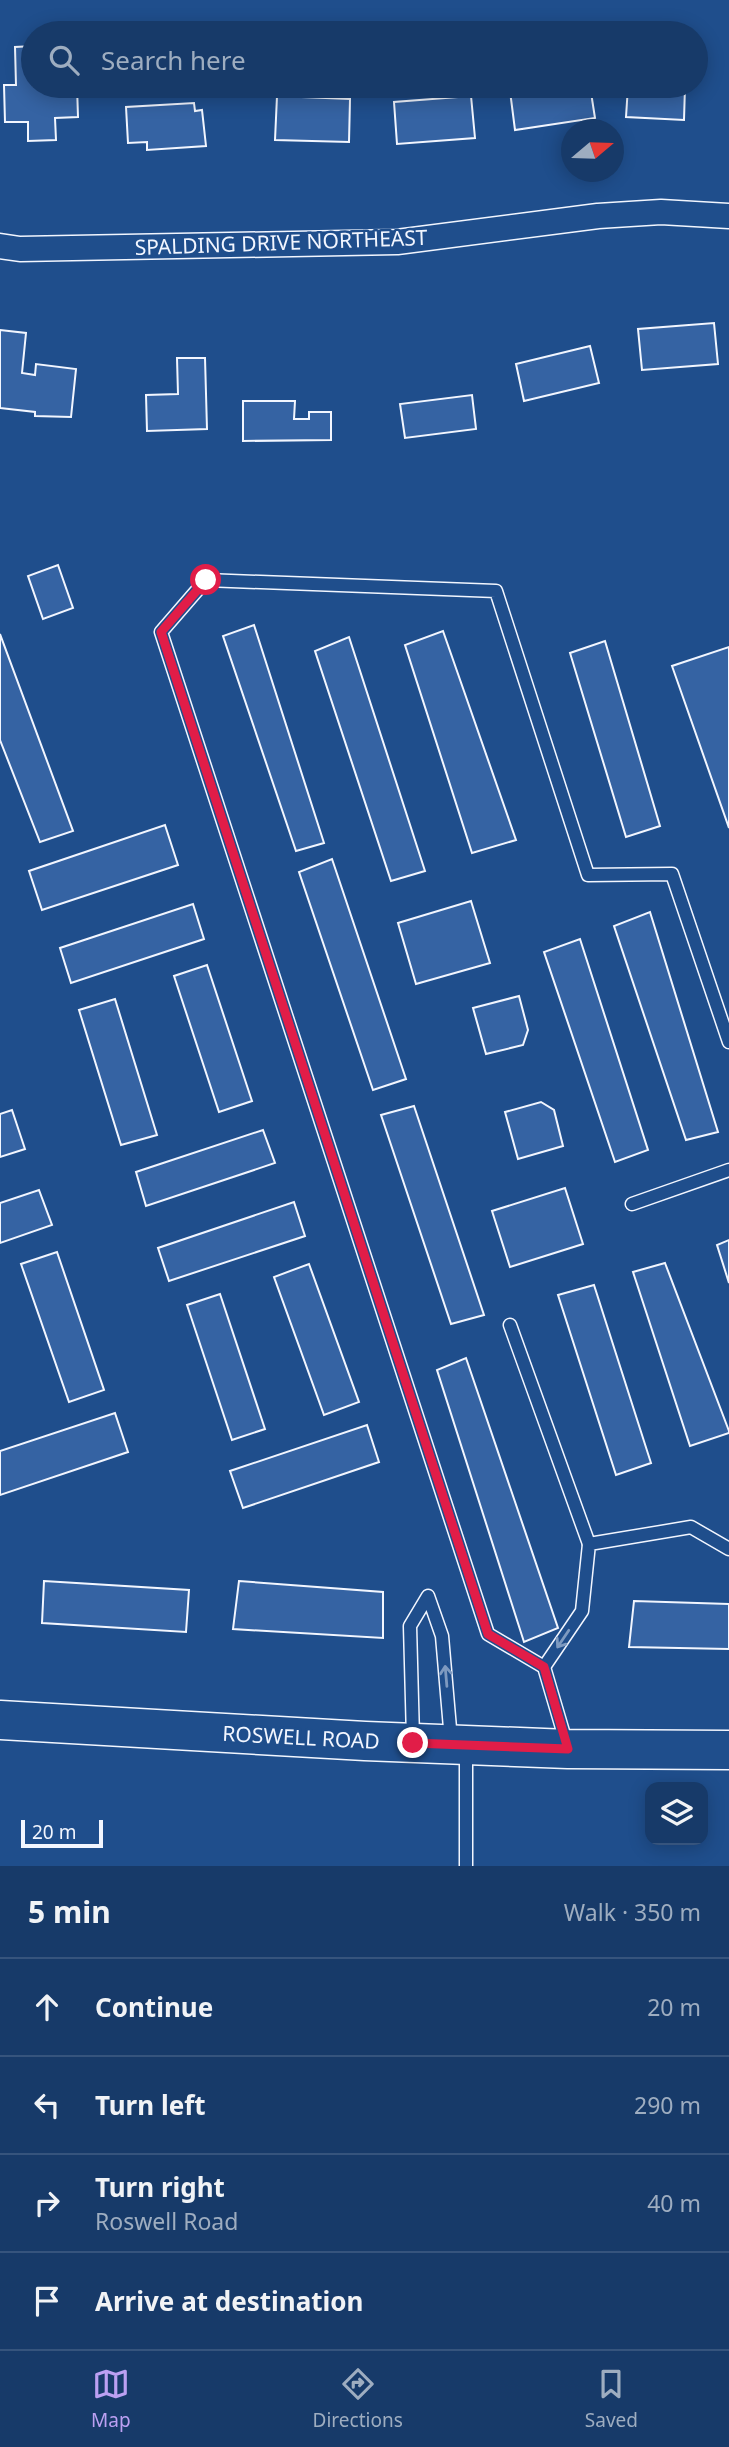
<!DOCTYPE html>
<html lang="en">
<head>
<meta charset="utf-8">
<style>
  :root { --surface:#173a69; --page:#20416f; --text:#f1f3f6; --muted:#9eadc0; --line:#36547d; --accent:#bca0f2 }
  body { margin:0; font-family:"Noto Sans",sans-serif; background:var(--page); color:var(--text) }
  .controls { position:absolute; right:21px; bottom:21px; display:grid; overflow:hidden; border-radius:14px; box-shadow:0 4px 18px #0003 }
  .controls button { width:63px; height:63px; display:grid; place-items:center; padding:0; border:0; border-bottom:2px solid var(--line); background:var(--surface); color:var(--text); font:35px sans-serif }
  .compass { position:absolute; left:561px; top:119px; width:63px; height:63px; border-radius:50%; background:var(--surface); box-shadow:0 4px 18px #0003; rotate:71deg }
  .scale { position:absolute; left:21px; bottom:18px; width:82px; box-sizing:border-box; padding-left:7px; border:4px solid #f2f6ff; border-top:0; font-size:19px; line-height:24px; white-space:nowrap; color:#f2f6ff; -webkit-text-stroke:5px #1f4e8c; paint-order:stroke }
  .stop { position:absolute; width:21px; height:21px; margin:-16px; border:5px solid #e11d48; border-radius:50%; background:#fff }
  .stop.end { background:#e11d48; border-color:#fff; box-shadow:0 2px 7px #0008 }
  .list { margin:0; padding:0; list-style:none }
  h2 { display:flex; justify-content:space-between; align-items:center; height:91px; margin:0; padding:0 28px; font-size:30px }
  h2 small { font-size:23px; font-weight:400; color:var(--muted) }
  .list li { display:grid; grid-template-columns:46px 1fr auto; gap:21px; align-items:center; box-sizing:border-box; height:98px; padding:0 28px; border-top:2px solid var(--line) }
  .list b { display:block; font-size:26px; white-space:nowrap }
  .list p { margin:0; font-size:23px; white-space:nowrap; color:var(--muted) }
  .list em { font-size:23px; font-style:normal; color:var(--muted) }
  .icon { flex:none; width:38px; height:38px; fill:none; stroke:currentColor; stroke-width:2; stroke-linecap:round; stroke-linejoin:round }
  .map { position:relative; flex:none; width:729px; height:1866px; overflow:hidden }
  .search { position:absolute; background:var(--surface); box-shadow:0 4px 18px #0003; left:21px; right:21px; top:21px; height:77px; display:flex; align-items:center; gap:18px; box-sizing:border-box; padding:0 24px; border-radius:38px; color:var(--muted); font-size:26px }
  .sheet { height:483px; background:var(--surface) }
  nav { display:flex; justify-content:space-around; align-items:center; box-sizing:border-box; height:98px; border-top:2px solid var(--line); background:var(--surface); font-size:19px; color:var(--muted) }
  nav a { display:grid; justify-items:center; gap:4px }
  nav .on { color:var(--accent) }
  .map>svg:first-child { display:block }
  .building { fill:#3563a3; stroke:#f2f6ff; stroke-width:2 }
  .lines { fill:none; stroke-linecap:round; stroke-linejoin:round }
  .service-casing { stroke:#f2f6ff; stroke-width:15 }
  .minor-casing { stroke:#f2f6ff; stroke-width:27 }
  .primary-casing { stroke:#f2f6ff; stroke-width:41 }
  .service { stroke:#1f4e8c; stroke-width:12 }
  .minor { stroke:#1f4e8c; stroke-width:24 }
  .primary { stroke:#1f4e8c; stroke-width:38 }
  .oneway { stroke:#7e9ac0 }
  .route { stroke:#e11d48; stroke-width:9 }
  .labels { text-anchor:middle; dominant-baseline:central; stroke-width:5; stroke-linejoin:round; paint-order:stroke }
  .street-label { font-size:21px; fill:#f2f6ff; stroke:#1f4e8c }
</style>
</head>
<body>
<div class="map">
<svg width="729" height="1866" viewBox="0 0 729 1866">
  <rect width="100%" height="100%" fill="#1f4e8c"/>
  <g class="building">
    <path d="M33,46V86H77L78,117L55,118L56,140L28,141V122H5L4,85H16L15,47Z"/>
    <path d="M547,86V90L590,86L595,118L515,130L510,91Z"/>
    <path d="M628,86H685L684,120L626,117Z"/>
    <path d="M277,96L350,99L349,142L275,140Z"/>
    <path d="M471,96L475,138L397,144L394,102Z"/>
    <path d="M194,103L195,111L202,110L206,146L147,150V142L128,143L126,107Z"/>
    <path d="M714,323L718,364L642,370L638,329Z"/>
    <path d="M0,330L26,333L22,373L35,375L36,364L76,369L71,417L35,416V412L0,408Z"/>
    <path d="M590,346L599,383L524,401L516,364Z"/>
    <path d="M177,358H205L207,429L147,431L146,395L178,394Z"/>
    <path d="M472,395L476,429L405,438L400,404Z"/>
    <path d="M243,401H295L294,419H309V412H331V440L243,441Z"/>
    <path d="M58,565L73,608L43,619L28,576Z"/>
    <path d="M254,625L324,843L296,851L223,636Z"/>
    <path d="M443,631L516,840L472,853L405,645Z"/>
    <path d="M0,634L73,831L40,842L0,740Z"/>
    <path d="M349,637L425,871L391,881L315,651Z"/>
    <path d="M605,641L660,826L626,837L570,653Z"/>
    <path d="M729,647V828L672,666Z"/>
    <path d="M165,825L178,865L42,910L29,871Z"/>
    <path d="M332,859L406,1079L373,1090L299,872Z"/>
    <path d="M471,901L490,963L416,984L398,923Z"/>
    <path d="M193,904L204,939L71,983L60,948Z"/>
    <path d="M650,912L718,1132L686,1140L614,926Z"/>
    <path d="M580,939L648,1150L615,1162L544,952Z"/>
    <path d="M207,965L252,1101L219,1112L174,976Z"/>
    <path d="M519,996L528,1030L523,1045L486,1054L473,1008Z"/>
    <path d="M115,999L157,1135L121,1145L79,1010Z"/>
    <path d="M541,1102L554,1110L563,1146L518,1159L505,1112Z"/>
    <path d="M414,1106L484,1315L451,1324L381,1115Z"/>
    <path d="M12,1110L25,1149L0,1157V1114Z"/>
    <path d="M263,1130L275,1163L146,1206L136,1172Z"/>
    <path d="M565,1188L583,1244L510,1267L492,1211Z"/>
    <path d="M39,1190L52,1225L0,1243V1203Z"/>
    <path d="M294,1202L305,1236L169,1281L158,1248Z"/>
    <path d="M729,1240V1283L717,1245Z"/>
    <path d="M57,1252L104,1390L69,1402L21,1264Z"/>
    <path d="M665,1263L729,1431V1433L690,1446L633,1272Z"/>
    <path d="M309,1264L359,1402L324,1415L274,1277Z"/>
    <path d="M594,1285L651,1463L616,1475L558,1295Z"/>
    <path d="M220,1294L265,1429L232,1440L187,1305Z"/>
    <path d="M466,1358L558,1628L524,1642L437,1370Z"/>
    <path d="M115,1413L128,1452L0,1495V1451Z"/>
    <path d="M367,1425L379,1462L243,1508L230,1471Z"/>
    <path d="M44,1581L189,1590L186,1632L42,1623Z"/>
    <path d="M239,1581L383,1592V1638L233,1629Z"/>
    <path d="M634,1601L729,1604V1649L629,1647Z"/>
  </g>
  <g class="lines">
    <defs>
      <g id="service">
        <path d="M632,1204L729,1170"/>
        <path d="M510,1325L589,1544"/>
        <path d="M544,1667L582,1611L589,1544L691,1527L729,1549"/>
        <path d="M413,1738L410,1626L428,1596L442,1636L451,1740"/>
        <path d="M567,1745L544,1667L488,1634L161,632L206,580L496,591L588,875L672,874L729,1042"/>
        <path d="M466,1866V1748"/>
      </g>
      <path id="minor" d="M0,246L20,249L397,242L598,216L661,212L729,216"/>
      <path id="primary" d="M0,1720L365,1741L568,1749L729,1750"/>
    </defs>
    <use href="#service" class="service-casing"/>
    <use href="#minor" class="minor-casing"/>
    <use href="#primary" class="primary-casing"/>
    <use href="#service" class="service"/>
    <use href="#minor" class="minor"/>
    <use href="#primary" class="primary"/>
  </g>
  <defs><path id="oneway-shaft" d="M-6 0H5M1.5-3L5.5 0L1.5 3" fill="none" stroke-width="1.6" stroke-linecap="round" stroke-linejoin="round" transform="scale(1.75)"/></defs>
  <g class="oneway">
    <use href="#oneway-shaft" transform="translate(563 1639) rotate(124)"/>
    <use href="#oneway-shaft" transform="translate(446 1676) rotate(-95)"/>
  </g>
  <g class="lines">
    <path class="route" d="M206,580L161,632L488,1634L544,1667L568,1749L413,1743"/>
  </g>
  <g class="labels">
    <g class="street-label">
      <text transform="translate(281 242) rotate(-2)">SPALDING DRIVE NORTHEAST</text>
      <text transform="translate(301 1737) rotate(3)">ROSWELL ROAD</text>
    </g>
  </g>
</svg>
<div class="controls">
<button><svg class="icon" aria-label="layers" viewBox="0 0 24 24"><path d="M12 4l9 5-9 5-9-5zM3 14l9 5 9-5"/></svg></button>
</div>
<svg class="compass" viewBox="-18 -18 36 36"><path d="M0-13l5 13h-10z" fill="#e53935"/><path d="M0 13l5-13h-10z" fill="#9eadc0"/></svg>
<div class="scale">20 m</div>
<div class="stop" style="left:206px;top:580px"></div>
<div class="stop end" style="left:413px;top:1743px"></div>
<div class="search"><svg class="icon" aria-label="search" viewBox="0 0 24 24"><circle cx="10" cy="10" r="6"/><path d="M15 15l6 6"/></svg>Search here</div>
</div>
<section class="sheet">
<h2>5 min<small>Walk · 350 m</small></h2>
<ul class="list">
<li><svg class="icon" aria-label="ahead" viewBox="0 0 24 24"><path d="M12 20V5M6 11l6-6 6 6"/></svg><div><b>Continue</b></div><em>20 m</em></li>
<li><svg class="icon" aria-label="left" viewBox="0 0 24 24"><path d="M17 20v-9H6M10 6l-5 5 5 5"/></svg><div><b>Turn left</b></div><em>290 m</em></li>
<li><svg class="icon" aria-label="right" viewBox="0 0 24 24"><path d="M7 20v-9h11M14 6l5 5-5 5"/></svg><div><b>Turn right</b><p>Roswell Road</p></div><em>40 m</em></li>
<li><svg class="icon" aria-label="arrive" viewBox="0 0 24 24"><path d="M6 21V4h12l-3 4 3 4H6"/></svg><div><b>Arrive at destination</b></div></li>
</ul>
</section>
<nav>
<a class="on"><svg class="icon" aria-label="map" viewBox="0 0 24 24"><path d="M3 6l6-2 6 2 6-2v14l-6 2-6-2-6 2zM9 4v14M15 6v14"/></svg>Map</a>
<a><svg class="icon" aria-label="directions" viewBox="0 0 24 24"><path d="M12 3l9 9-9 9-9-9zM9 14v-3h6M13 9l2 2-2 2"/></svg>Directions</a>
<a><svg class="icon" aria-label="saved" viewBox="0 0 24 24"><path d="M7 4h10v16l-5-4-5 4z"/></svg>Saved</a>
</nav>
</body>
</html>
